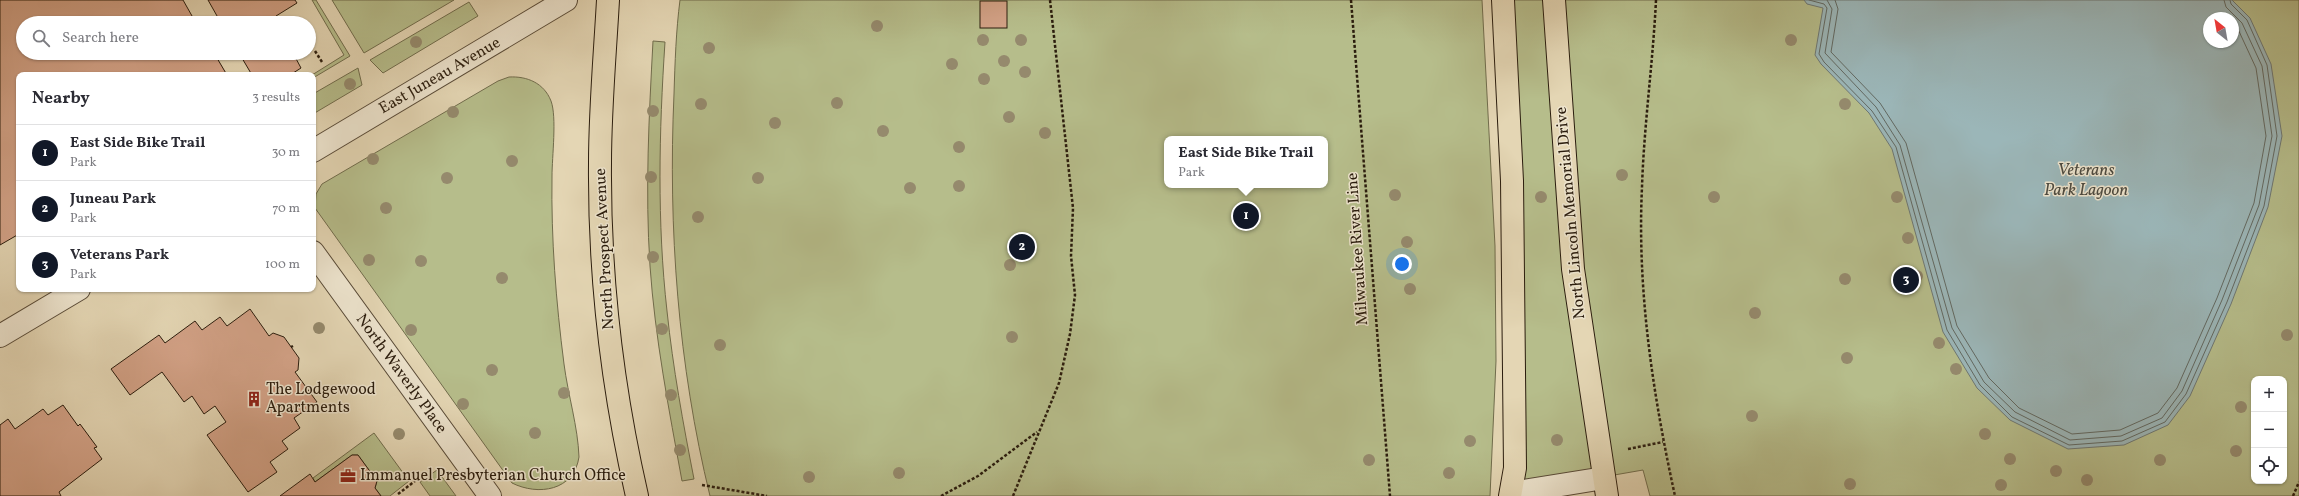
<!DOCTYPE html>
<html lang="en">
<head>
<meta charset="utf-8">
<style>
  :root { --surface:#fff; --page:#f7f7f7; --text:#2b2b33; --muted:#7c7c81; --line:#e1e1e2; --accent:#111827 }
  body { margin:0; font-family:Vollkorn,serif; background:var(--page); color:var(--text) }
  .controls { position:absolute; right:12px; bottom:12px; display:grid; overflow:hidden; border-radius:8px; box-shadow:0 1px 3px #0004 }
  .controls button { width:36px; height:36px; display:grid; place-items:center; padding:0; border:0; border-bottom:1px solid var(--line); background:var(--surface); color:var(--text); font:20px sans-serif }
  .compass { position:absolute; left:2203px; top:12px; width:36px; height:36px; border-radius:50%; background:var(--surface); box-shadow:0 1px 3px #0004; rotate:329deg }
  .you { position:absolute; left:1402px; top:264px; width:14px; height:14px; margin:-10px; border:3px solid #fff; border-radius:50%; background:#1a73e8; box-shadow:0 0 0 6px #1a73e833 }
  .badge { display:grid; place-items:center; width:26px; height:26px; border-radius:50%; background:var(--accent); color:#fff; font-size:13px; font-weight:700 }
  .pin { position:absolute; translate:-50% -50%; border:2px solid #fff; box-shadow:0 1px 4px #0006 }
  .popup { position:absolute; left:1164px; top:136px; width:164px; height:52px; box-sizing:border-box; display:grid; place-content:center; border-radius:8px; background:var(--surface); filter:drop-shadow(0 1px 3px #0005); font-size:13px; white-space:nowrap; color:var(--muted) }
  .popup b { font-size:15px; color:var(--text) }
  .popup::after { content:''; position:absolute; left:50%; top:100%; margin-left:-8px; border:8px solid transparent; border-top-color:var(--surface) }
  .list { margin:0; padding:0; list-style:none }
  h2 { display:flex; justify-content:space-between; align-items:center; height:52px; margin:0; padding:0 16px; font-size:17px }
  h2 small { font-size:13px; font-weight:400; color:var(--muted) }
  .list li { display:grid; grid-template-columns:26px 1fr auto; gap:12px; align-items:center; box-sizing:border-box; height:56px; padding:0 16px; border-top:1px solid var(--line) }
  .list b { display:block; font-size:15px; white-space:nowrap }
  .list p { margin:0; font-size:13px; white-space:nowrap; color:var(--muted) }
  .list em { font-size:13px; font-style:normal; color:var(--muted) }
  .icon { flex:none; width:22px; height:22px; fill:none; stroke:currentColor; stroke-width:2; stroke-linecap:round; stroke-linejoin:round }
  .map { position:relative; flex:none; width:2299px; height:496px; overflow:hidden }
  .search { position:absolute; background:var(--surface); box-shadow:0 1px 3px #0004; left:16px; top:16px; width:300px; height:44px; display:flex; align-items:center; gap:10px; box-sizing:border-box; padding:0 14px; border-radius:22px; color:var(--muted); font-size:15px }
  .panel { position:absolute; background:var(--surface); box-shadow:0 1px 3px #0004; left:16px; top:72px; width:300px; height:220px; border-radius:8px }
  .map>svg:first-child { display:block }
  .green { fill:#b6bd8b; stroke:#706c4c; fill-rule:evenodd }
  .water { fill:#9bb6b8; stroke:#6e7874; fill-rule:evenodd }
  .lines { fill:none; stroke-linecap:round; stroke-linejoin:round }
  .shore { stroke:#626962; stroke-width:1 }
  .building { fill:#d3a287; stroke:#2a1c0d }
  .minor-casing { stroke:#584a37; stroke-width:24 }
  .major-casing { stroke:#2a1c0d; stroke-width:24 }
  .path { stroke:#2a1c0d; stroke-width:2.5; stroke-dasharray:3 2; stroke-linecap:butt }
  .minor { stroke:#ede4ce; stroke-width:22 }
  .major { stroke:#e4d6b4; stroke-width:22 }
  .tree { fill:#958a6d }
  .labels { text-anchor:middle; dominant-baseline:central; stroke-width:3; stroke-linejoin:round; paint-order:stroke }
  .street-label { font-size:16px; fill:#2a1c0d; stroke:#ede4ce }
  .poi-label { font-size:16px; fill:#2a1c0d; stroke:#ede4ce; text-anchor:start }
  .water-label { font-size:17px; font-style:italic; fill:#4c4a40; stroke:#ede4ce }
</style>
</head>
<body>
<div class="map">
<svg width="2299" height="496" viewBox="0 0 2299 496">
  <rect width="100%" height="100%" fill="#e4d6b4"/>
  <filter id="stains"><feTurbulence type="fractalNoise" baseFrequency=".005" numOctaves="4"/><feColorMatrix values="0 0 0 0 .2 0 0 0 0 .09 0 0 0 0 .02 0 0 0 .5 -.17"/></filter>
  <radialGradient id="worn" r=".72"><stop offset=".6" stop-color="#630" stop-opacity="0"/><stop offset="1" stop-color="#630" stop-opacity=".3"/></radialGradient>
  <g class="green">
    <path d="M312,0H316L350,56L313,78L312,75L344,55Z"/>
    <path d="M332,0H454L364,53Z"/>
    <path d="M680,0H1482L1495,246L1496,361L1490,496H710C678,365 668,228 674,94C675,62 676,31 680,0ZM1167,139H1325V185H1167Z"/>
    <path d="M1503,0H2299V496H1650L1643,470L1511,493ZM2209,18H2233V42H2209ZM2254,379H2284V481H2254Z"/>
    <path d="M469,2L478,16L383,73L370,60Z"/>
    <path d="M653,41L665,42C659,132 657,222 667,311C673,368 683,423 694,479L682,481C669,410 655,338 650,266C645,190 649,116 653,41Z"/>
    <path d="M358,68L362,85L313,114V94Z"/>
    <path d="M509,77C527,76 544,83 551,101C557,117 552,157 552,176C551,239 556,302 564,364C568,395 578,427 579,457C574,491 538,496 512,483L315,208L316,194L322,184L498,81Z"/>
    <path d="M374,433L409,481L390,496H381L375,488L377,481L358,455H352L315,482L313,478Z"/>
    <path d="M437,470L456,496H430L420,482Z"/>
  </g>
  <path class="water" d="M1804,0H2232L2250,18L2271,64L2282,136L2268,207L2231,304L2190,396L2168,425L2124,445L2068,449L2010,420L1977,388L1943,332L1892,149L1869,113L1821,64L1815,55L1823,8L1807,4ZM2209,18H2233V42H2209Z"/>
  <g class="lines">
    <g class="shore">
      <path d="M1809,0L1824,4L1827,8L1819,54L1824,62L1872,111L1896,147L1947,330L1980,385L2012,417L2069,445L2122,441L2165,422L2186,394L2227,302L2264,206L2277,136L2267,65L2247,20L2231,4L2230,0"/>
      <path d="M1827,0L1832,9L1825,53L1876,107L1900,145L1952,328L1984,382L2015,412L2070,440L2121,436L2162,418L2182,391L2222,300L2259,205L2272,136L2262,66L2242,23L2226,7L2224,0"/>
      <path d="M1835,0L1838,9L1831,52L1880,103L1906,143L1957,326L1989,378L2019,408L2072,434L2120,430L2158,413L2177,388L2217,298L2254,203L2266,136L2256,68L2237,27L2233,22"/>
    </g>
  </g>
  <g class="building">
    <path d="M0,0H183L196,23H23V53H214L227,75H19V234L0,245Z"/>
    <path d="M208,0H295L297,3L276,16L275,23H221Z"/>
    <rect x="980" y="1" width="27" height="27"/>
    <path d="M239,53H293L301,68L290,75H252Z"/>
    <path d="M250,309L269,336L273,333L284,337L299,358L298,370L295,372L317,402L294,418L300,428L282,441L288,449L270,462L277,472L248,492L207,435L226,422L215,406L204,414L192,396L184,402L162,372L130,395L111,369L159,335L165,343L195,321L202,330L220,317L227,326Z"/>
    <path d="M63,405L78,426L80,424L97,447L94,448L102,459L59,492L61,496H0V425L8,419L15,429L43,409L48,415Z"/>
    <path d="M352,455H358L377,481L375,488L381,496H280L310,474L315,482Z"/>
  </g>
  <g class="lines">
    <defs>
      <g id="minor">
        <path d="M313,151L566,0"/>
        <path d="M313,252L490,496"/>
        <path d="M0,336L79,289"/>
        <path d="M1511,493L1604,478"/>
      </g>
      <g id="major">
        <path d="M608,0C605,54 600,109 600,163C599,275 612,387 637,496"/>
        <path d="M1503,0L1512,181L1515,468L1510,496"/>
        <path d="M1554,0L1573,269L1607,496"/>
      </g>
    </defs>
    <use href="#minor" class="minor-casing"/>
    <use href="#major" class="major-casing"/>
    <g class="path">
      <path d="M1351,0L1390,496"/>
      <path d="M1656,0C1653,62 1644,125 1642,187C1637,291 1653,395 1675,496"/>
      <path d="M315,51L322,62"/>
      <path d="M291,347L293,346"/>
      <path d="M1628,449L1663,442"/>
      <path d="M702,485L767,496"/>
      <path d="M398,494L415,481"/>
      <path d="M941,496L978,476L1037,432"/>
      <path d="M1013,496L1059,383L1070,334L1075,295L1071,256L1073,208L1050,0"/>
      <path d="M2293,496L2299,482"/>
    </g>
    <use href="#minor" class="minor"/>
    <use href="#major" class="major"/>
  </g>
  <g class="tree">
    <circle cx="877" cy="26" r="6"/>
    <circle cx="983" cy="40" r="6"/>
    <circle cx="1021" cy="40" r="6"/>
    <circle cx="1791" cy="40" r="6"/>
    <circle cx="416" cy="42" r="6"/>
    <circle cx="709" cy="48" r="6"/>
    <circle cx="1004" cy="61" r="6"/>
    <circle cx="952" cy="64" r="6"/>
    <circle cx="1025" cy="72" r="6"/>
    <circle cx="984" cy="79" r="6"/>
    <circle cx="350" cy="84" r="6"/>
    <circle cx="837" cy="103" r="6"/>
    <circle cx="701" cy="104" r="6"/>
    <circle cx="1845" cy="104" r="6"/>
    <circle cx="653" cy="111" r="6"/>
    <circle cx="453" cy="112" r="6"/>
    <circle cx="1009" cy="117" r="6"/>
    <circle cx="775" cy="123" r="6"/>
    <circle cx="883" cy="131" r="6"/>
    <circle cx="1045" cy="133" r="6"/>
    <circle cx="959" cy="147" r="6"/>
    <circle cx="373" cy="159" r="6"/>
    <circle cx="512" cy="161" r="6"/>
    <circle cx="1622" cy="175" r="6"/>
    <circle cx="651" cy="177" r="6"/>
    <circle cx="447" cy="178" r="6"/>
    <circle cx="758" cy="178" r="6"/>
    <circle cx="959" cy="186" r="6"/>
    <circle cx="910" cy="188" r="6"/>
    <circle cx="1395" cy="195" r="6"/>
    <circle cx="1541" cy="197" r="6"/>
    <circle cx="1714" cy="197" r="6"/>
    <circle cx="1897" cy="197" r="6"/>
    <circle cx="386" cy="208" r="6"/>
    <circle cx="698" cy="217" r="6"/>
    <circle cx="1908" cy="238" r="6"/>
    <circle cx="1407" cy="242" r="6"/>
    <circle cx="653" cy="257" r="6"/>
    <circle cx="369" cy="260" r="6"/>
    <circle cx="421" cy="261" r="6"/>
    <circle cx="1010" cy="265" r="6"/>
    <circle cx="1917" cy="276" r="6"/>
    <circle cx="502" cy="278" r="6"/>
    <circle cx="1845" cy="279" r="6"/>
    <circle cx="1410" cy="289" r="6"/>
    <circle cx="1755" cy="313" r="6"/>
    <circle cx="319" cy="328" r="6"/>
    <circle cx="662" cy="329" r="6"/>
    <circle cx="411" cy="330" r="6"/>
    <circle cx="2287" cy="335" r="6"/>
    <circle cx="1012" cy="337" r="6"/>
    <circle cx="1939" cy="343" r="6"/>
    <circle cx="720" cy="345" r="6"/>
    <circle cx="1847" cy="358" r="6"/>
    <circle cx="1956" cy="369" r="6"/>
    <circle cx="492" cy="370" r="6"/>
    <circle cx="564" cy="393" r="6"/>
    <circle cx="671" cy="395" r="6"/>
    <circle cx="463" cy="404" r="6"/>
    <circle cx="2241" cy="407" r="6"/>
    <circle cx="1752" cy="416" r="6"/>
    <circle cx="535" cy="433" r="6"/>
    <circle cx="399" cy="434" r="6"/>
    <circle cx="1985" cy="434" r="6"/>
    <circle cx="1557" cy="440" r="6"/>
    <circle cx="1470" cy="441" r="6"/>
    <circle cx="680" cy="450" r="6"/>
    <circle cx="2236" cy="451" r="6"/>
    <circle cx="2010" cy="459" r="6"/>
    <circle cx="1369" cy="460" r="6"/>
    <circle cx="2160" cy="460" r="6"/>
    <circle cx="2056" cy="471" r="6"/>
    <circle cx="899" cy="473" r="6"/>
    <circle cx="1449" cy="473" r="6"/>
    <circle cx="809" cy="477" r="6"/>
    <circle cx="2087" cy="480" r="6"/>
    <circle cx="1850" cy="484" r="6"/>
    <circle cx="2001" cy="485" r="6"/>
  </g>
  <defs>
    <symbol id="building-bare" viewBox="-9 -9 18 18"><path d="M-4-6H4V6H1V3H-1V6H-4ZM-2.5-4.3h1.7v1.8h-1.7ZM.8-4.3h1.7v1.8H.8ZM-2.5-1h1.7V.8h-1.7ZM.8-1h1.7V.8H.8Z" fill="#8f2418" stroke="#ede4ce" stroke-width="2.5" paint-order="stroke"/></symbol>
    <symbol id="office-bare" viewBox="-9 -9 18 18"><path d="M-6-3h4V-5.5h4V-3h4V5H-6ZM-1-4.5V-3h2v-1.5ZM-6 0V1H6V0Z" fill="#8f2418" stroke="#ede4ce" stroke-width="2.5" paint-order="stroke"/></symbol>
  </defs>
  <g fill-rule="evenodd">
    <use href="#building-bare" x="243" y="388" width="22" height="22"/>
    <use href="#office-bare" x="337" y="465" width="22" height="22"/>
  </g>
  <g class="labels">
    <g class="street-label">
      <text transform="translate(440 76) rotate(-30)">East Juneau Avenue</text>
      <text transform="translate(1571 213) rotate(-95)">North Lincoln Memorial Drive</text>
      <text transform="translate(605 249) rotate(-93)">North Prospect Avenue</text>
      <text transform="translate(1358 249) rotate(-94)">Milwaukee River Line</text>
      <text transform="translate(401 374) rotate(54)">North Waverly Place</text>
    </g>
    <g class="poi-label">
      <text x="266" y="390">The Lodgewood<tspan x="266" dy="18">Apartments</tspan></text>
      <text x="360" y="476">Immanuel Presbyterian Church Office</text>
    </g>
    <g class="water-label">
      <text x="2086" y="170">Veterans<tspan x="2086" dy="20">Park Lagoon</tspan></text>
    </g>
  </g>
  <rect width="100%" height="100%" filter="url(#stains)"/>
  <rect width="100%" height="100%" fill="url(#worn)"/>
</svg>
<div class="controls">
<button>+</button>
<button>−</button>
<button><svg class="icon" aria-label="locate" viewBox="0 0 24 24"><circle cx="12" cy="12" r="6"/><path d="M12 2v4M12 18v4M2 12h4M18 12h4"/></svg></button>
</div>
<svg class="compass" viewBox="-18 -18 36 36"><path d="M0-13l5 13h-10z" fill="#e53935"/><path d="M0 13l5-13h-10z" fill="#7c7c81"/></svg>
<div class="you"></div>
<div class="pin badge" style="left:1246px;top:216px">1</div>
<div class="popup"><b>East Side Bike Trail</b>Park</div>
<div class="pin badge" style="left:1022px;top:247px">2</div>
<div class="pin badge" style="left:1906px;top:280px">3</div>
<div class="search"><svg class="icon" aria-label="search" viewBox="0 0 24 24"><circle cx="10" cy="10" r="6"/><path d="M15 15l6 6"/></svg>Search here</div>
<section class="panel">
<h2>Nearby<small>3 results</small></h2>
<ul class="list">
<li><span class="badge">1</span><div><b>East Side Bike Trail</b><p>Park</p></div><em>30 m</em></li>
<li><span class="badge">2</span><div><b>Juneau Park</b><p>Park</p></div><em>70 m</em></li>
<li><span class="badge">3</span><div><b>Veterans Park</b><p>Park</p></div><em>100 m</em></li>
</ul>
</section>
</div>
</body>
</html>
